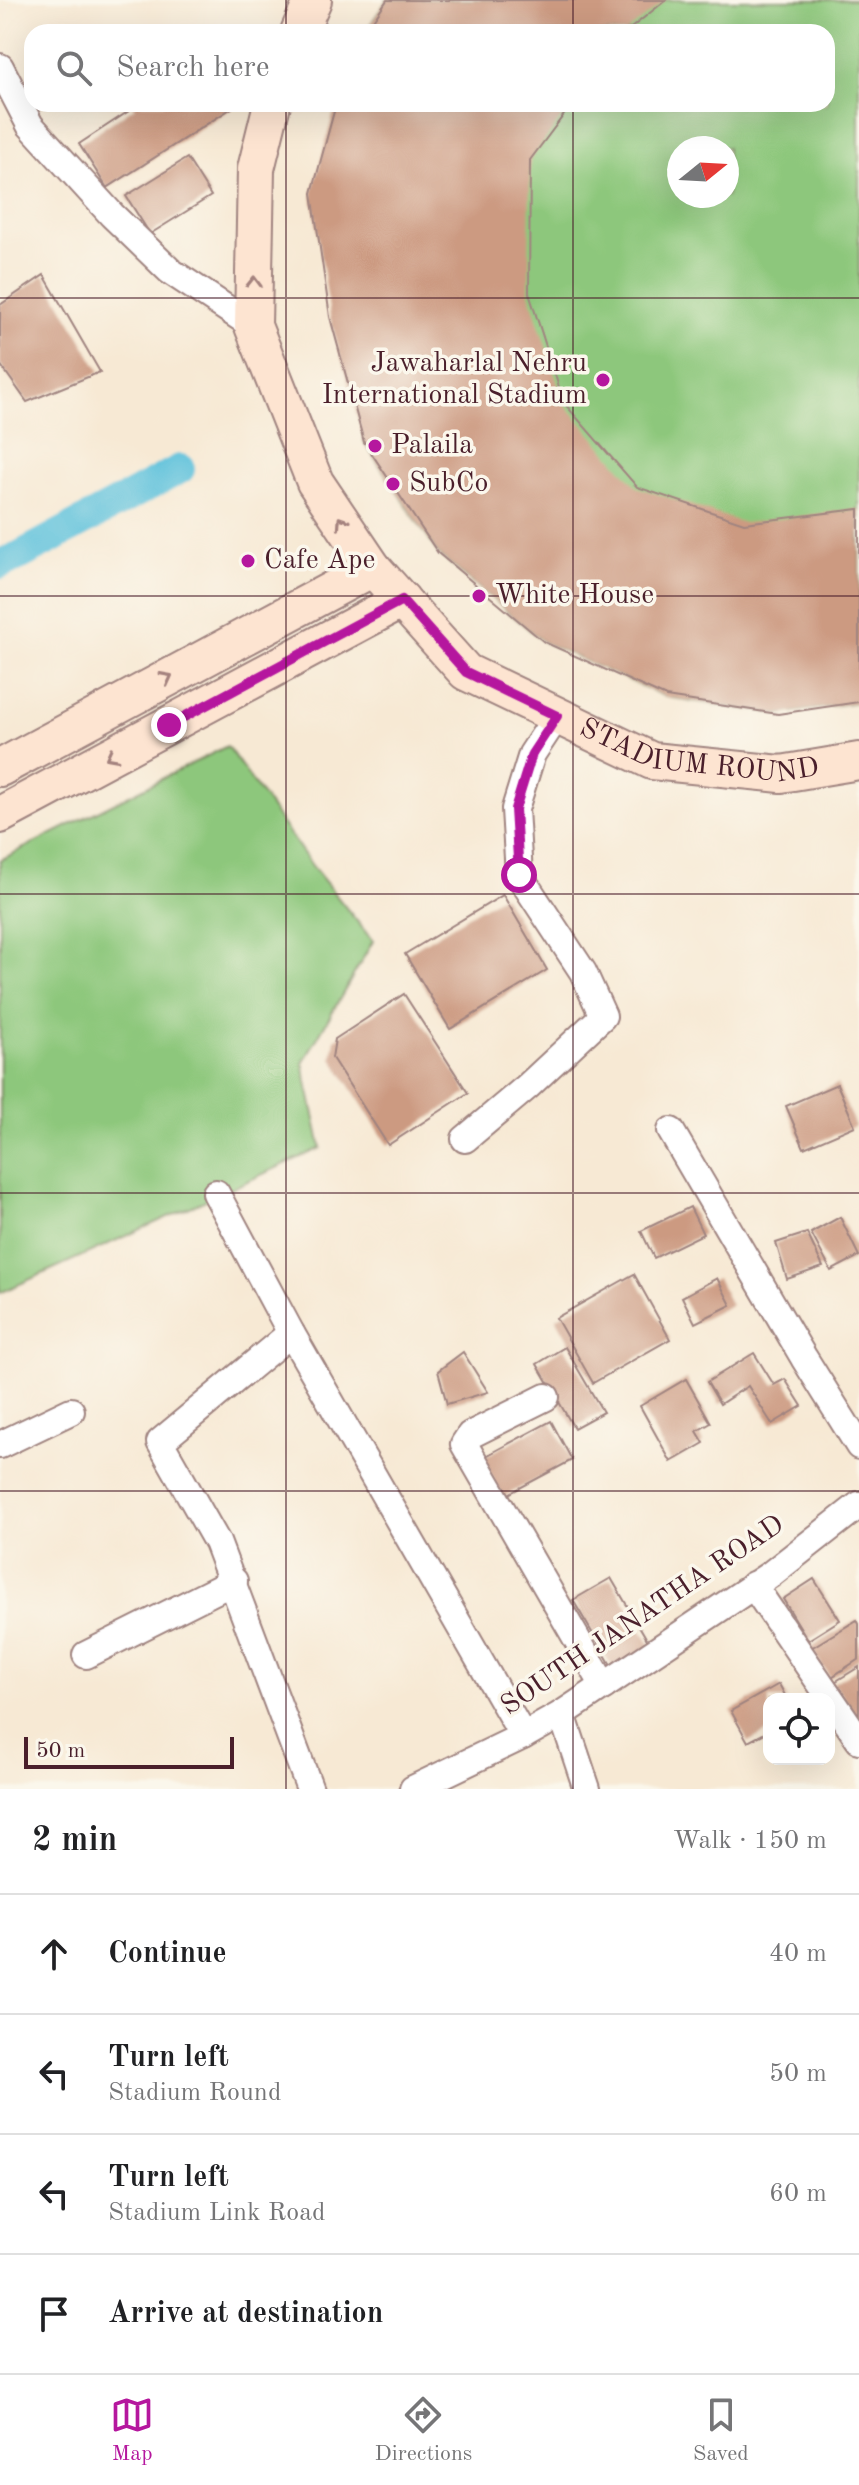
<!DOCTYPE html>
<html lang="en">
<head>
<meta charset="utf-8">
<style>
  :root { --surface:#fff; --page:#f6f6f6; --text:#202124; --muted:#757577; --line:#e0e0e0; --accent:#b5179e }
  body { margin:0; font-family:"Old Standard TT",serif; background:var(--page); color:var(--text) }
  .controls { position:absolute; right:24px; bottom:24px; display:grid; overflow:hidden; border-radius:16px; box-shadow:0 8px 32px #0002 }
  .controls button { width:72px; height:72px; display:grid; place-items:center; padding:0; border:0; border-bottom:2px solid var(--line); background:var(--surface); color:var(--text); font:40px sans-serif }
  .compass { position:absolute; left:667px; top:136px; width:72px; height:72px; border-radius:50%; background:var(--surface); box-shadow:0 8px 32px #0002; rotate:72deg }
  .scale { position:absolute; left:24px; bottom:20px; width:210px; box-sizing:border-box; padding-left:8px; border:4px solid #4a1f2b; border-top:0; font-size:22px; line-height:28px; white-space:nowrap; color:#4a1f2b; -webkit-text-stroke:6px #fbf7ec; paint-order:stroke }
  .stop { position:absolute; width:24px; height:24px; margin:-18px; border:6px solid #b5179e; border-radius:50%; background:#fff }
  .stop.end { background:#b5179e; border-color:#fff; box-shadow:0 2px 8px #0008 }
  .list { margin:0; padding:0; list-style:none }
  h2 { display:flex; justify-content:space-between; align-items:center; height:104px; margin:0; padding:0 32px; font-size:34px }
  h2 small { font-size:26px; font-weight:400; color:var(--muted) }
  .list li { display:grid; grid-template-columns:52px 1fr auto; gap:24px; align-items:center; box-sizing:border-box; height:120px; padding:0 32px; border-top:2px solid var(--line) }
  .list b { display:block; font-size:30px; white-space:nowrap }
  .list p { margin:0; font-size:26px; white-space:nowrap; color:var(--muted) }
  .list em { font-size:26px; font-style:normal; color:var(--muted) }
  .icon { flex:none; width:44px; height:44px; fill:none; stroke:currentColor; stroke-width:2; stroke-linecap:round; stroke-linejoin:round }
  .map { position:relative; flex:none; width:859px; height:1789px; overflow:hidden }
  .search { position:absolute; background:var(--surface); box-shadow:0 8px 32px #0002; left:24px; right:24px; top:24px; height:88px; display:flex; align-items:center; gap:20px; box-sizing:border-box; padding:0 28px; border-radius:24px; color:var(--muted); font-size:30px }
  .sheet { height:584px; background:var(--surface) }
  nav { display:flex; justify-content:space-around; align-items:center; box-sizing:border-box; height:112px; border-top:2px solid var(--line); background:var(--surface); font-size:22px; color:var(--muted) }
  nav a { display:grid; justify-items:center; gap:4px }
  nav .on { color:var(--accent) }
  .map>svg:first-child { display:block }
  .green { fill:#8dc77b; stroke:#6c7353; stroke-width:2; fill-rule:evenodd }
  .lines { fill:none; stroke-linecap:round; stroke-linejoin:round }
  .canal { stroke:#5dc1db; stroke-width:30 }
  .building { fill:#cc9a81 }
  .street-casing { stroke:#a08480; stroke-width:30 }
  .secondary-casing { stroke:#a08480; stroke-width:40 }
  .street { stroke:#fff; stroke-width:26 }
  .secondary { stroke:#fde4d1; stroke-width:36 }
  .oneway { stroke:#a4827e }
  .route { stroke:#b5179e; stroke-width:10 }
  .grid { fill:none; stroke:#4a1f2b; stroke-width:2; stroke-opacity:0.55 }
  .poi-dot { fill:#b5179e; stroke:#fbf7ec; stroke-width:3 }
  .labels { text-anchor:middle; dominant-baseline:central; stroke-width:7; stroke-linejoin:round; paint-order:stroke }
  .poi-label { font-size:28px; fill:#4a1f2b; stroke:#fbf7ec; text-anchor:start }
  .street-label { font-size:28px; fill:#4a1f2b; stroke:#fbf7ec }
</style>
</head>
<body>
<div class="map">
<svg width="859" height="1789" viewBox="0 0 859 1789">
  <rect width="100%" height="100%" fill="#fbf7ec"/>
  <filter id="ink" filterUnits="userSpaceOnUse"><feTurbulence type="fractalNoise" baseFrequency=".0125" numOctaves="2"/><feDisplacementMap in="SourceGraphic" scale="16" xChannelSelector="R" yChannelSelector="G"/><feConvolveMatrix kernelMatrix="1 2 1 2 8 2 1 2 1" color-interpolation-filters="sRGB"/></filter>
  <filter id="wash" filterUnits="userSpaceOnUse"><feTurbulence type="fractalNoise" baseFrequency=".006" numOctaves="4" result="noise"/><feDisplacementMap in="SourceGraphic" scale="32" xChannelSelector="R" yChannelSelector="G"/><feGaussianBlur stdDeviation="1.8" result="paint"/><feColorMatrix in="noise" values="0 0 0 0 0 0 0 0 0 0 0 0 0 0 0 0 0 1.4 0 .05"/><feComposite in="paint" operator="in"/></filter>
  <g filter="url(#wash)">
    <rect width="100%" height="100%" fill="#f7e9d4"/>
    <g class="green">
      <path d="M387,0H859V702L778,714L666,697L544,642L438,553L364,442L336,104H827V32H365ZM679,148H727V196H679Z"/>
      <path d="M227,746L313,867L373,941L303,1063L321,1148L0,1293V860Z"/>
    </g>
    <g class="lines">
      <path class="canal" d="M0,564L21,555L180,469"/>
    </g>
    <g id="blocks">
      <g class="building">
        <path d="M387,0H666L626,32H365Z"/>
        <path d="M133,104H238L107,188L79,144L135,107Z"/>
        <path d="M336,104H572L530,160L529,293L564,403L637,487L744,523L859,509V702L778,714L666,697L544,642L438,553L364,442L330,317L312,193Z"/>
        <path d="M187,158L211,196L150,234L126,196Z"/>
        <path d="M44,275L100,372L27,402L0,364V305Z"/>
        <path d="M503,895L547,970L450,1029L405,954Z"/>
        <path d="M404,994L468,1093L388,1145L332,1058L335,1039Z"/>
        <path d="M837,1084L855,1126L804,1148L786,1106Z"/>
        <path d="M690,1207L703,1234L654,1258L641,1231Z"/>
        <path d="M840,1217L859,1256L831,1271L811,1233Z"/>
        <path d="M807,1233L823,1267L787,1279L776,1243Z"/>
        <path d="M634,1274L670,1339L593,1383L556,1318Z"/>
        <path d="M717,1278L731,1305L695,1323L682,1297Z"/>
        <path d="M565,1347L603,1412L574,1428L537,1364Z"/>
        <path d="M463,1352L488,1392L447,1404L438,1371Z"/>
        <path d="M754,1353L774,1385L785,1379L802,1406L772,1424L748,1386L720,1404L707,1382Z"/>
        <path d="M686,1379L711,1423L697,1431L704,1443L671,1462L640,1406Z"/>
        <path d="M551,1421L572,1460L503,1497L482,1458Z"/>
        <path d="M611,1578L652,1648L614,1670L573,1600Z"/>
        <path d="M814,1579L840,1620L808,1640L783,1599Z"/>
        <path d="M857,1620L859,1624V1659L830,1678L811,1648Z"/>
        <path d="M859,1667V1720L833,1683Z"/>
        <path d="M779,1684L787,1699H769V1731L748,1742L731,1711Z"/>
      </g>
    </g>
  </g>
  <g filter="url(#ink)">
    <use href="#blocks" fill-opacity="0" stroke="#a08480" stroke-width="2"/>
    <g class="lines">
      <defs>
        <g id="street">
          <path d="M0,67L30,125L112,215L170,271L253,326"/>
          <path d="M671,1131L804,1358L859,1446"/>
          <path d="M465,1139L528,1086L603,1016L583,972L519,875L515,809L532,754L557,716"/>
          <path d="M216,1193L291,1333L523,1736"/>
          <path d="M291,1333L160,1442L217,1542L310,1789"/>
          <path d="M546,1397L470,1435L464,1444L604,1686"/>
          <path d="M0,1445L71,1411"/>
          <path d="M753,1585L859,1740"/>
          <path d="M86,1655L234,1581"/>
          <path d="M562,1714L587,1789"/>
          <path d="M413,1789L523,1736L562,1714L771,1574L859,1505"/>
        </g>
        <g id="secondary">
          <path d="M299,32L313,0"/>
          <path id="s1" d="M272,104L256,169L253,326L315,482L373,568L466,672L652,761L781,774L859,761"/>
          <path d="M0,768L373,568"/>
          <path d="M0,815L402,600"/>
        </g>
      </defs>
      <use href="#street" class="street-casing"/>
      <use href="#secondary" class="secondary-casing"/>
      <use href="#street" class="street"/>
      <use href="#secondary" class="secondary"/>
    </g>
    <defs><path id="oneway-chevron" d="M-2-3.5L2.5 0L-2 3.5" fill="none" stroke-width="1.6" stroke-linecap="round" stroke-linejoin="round" transform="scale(2)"/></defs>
    <g class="oneway">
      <use href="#oneway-chevron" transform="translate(254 282) rotate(-89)"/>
      <use href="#oneway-chevron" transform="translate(342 522) rotate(-124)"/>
      <use href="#oneway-chevron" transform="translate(167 678) rotate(-28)"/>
      <use href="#oneway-chevron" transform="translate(111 756) rotate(152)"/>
    </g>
  </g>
  <g class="lines" filter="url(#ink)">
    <path class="route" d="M169,725L402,600L466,672L557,716L532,754L515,809L519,875"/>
  </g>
  <path class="grid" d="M286,0V32M573,0V32M286,104V1789M573,104V1789M0,298H859M0,596H859M0,894H859M0,1193H859M0,1491H859"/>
  <g class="poi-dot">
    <circle cx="603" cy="380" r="8"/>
    <circle cx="375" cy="446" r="8"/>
    <circle cx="393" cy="484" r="8"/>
    <circle cx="248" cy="561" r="8"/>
    <circle cx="479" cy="596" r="8"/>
  </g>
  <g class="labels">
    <g class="poi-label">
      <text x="587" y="364" text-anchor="end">Jawaharlal Nehru<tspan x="587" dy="32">International Stadium</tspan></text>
      <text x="391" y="446">Palaila</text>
      <text x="409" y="484">SubCo</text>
      <text x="264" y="561">Cafe Ape</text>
      <text x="495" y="596">White House</text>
    </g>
    <g class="street-label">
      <text stroke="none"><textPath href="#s1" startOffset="886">STADIUM ROUND</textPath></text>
      <text transform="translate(643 1616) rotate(-34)">SOUTH JANATHA ROAD</text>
    </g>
  </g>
</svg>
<div class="controls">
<button><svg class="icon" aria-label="locate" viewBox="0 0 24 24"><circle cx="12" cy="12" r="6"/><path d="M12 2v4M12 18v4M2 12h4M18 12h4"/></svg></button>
</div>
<svg class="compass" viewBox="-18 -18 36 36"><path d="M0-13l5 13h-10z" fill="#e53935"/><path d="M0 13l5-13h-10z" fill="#757577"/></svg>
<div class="scale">50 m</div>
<div class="stop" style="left:519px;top:875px"></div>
<div class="stop end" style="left:169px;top:725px"></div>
<div class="search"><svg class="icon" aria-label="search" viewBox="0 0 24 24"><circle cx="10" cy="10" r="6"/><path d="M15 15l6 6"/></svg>Search here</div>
</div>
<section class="sheet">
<h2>2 min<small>Walk · 150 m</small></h2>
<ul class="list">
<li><svg class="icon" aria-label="ahead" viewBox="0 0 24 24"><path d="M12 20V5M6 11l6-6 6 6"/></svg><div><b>Continue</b></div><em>40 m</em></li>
<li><svg class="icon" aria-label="left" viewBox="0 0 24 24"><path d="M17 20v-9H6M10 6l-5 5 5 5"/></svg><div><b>Turn left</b><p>Stadium Round</p></div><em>50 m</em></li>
<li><svg class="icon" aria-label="left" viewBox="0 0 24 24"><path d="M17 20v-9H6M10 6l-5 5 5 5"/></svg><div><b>Turn left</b><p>Stadium Link Road</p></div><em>60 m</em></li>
<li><svg class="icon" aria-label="arrive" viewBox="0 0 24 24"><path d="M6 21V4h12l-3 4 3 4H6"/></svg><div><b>Arrive at destination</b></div></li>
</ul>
</section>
<nav>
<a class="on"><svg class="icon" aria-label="map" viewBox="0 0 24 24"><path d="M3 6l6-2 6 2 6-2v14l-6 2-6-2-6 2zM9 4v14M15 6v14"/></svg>Map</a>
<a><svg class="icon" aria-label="directions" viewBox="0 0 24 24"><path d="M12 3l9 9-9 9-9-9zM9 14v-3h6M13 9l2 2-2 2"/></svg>Directions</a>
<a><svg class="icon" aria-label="saved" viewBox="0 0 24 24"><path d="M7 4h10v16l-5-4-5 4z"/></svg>Saved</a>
</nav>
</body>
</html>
